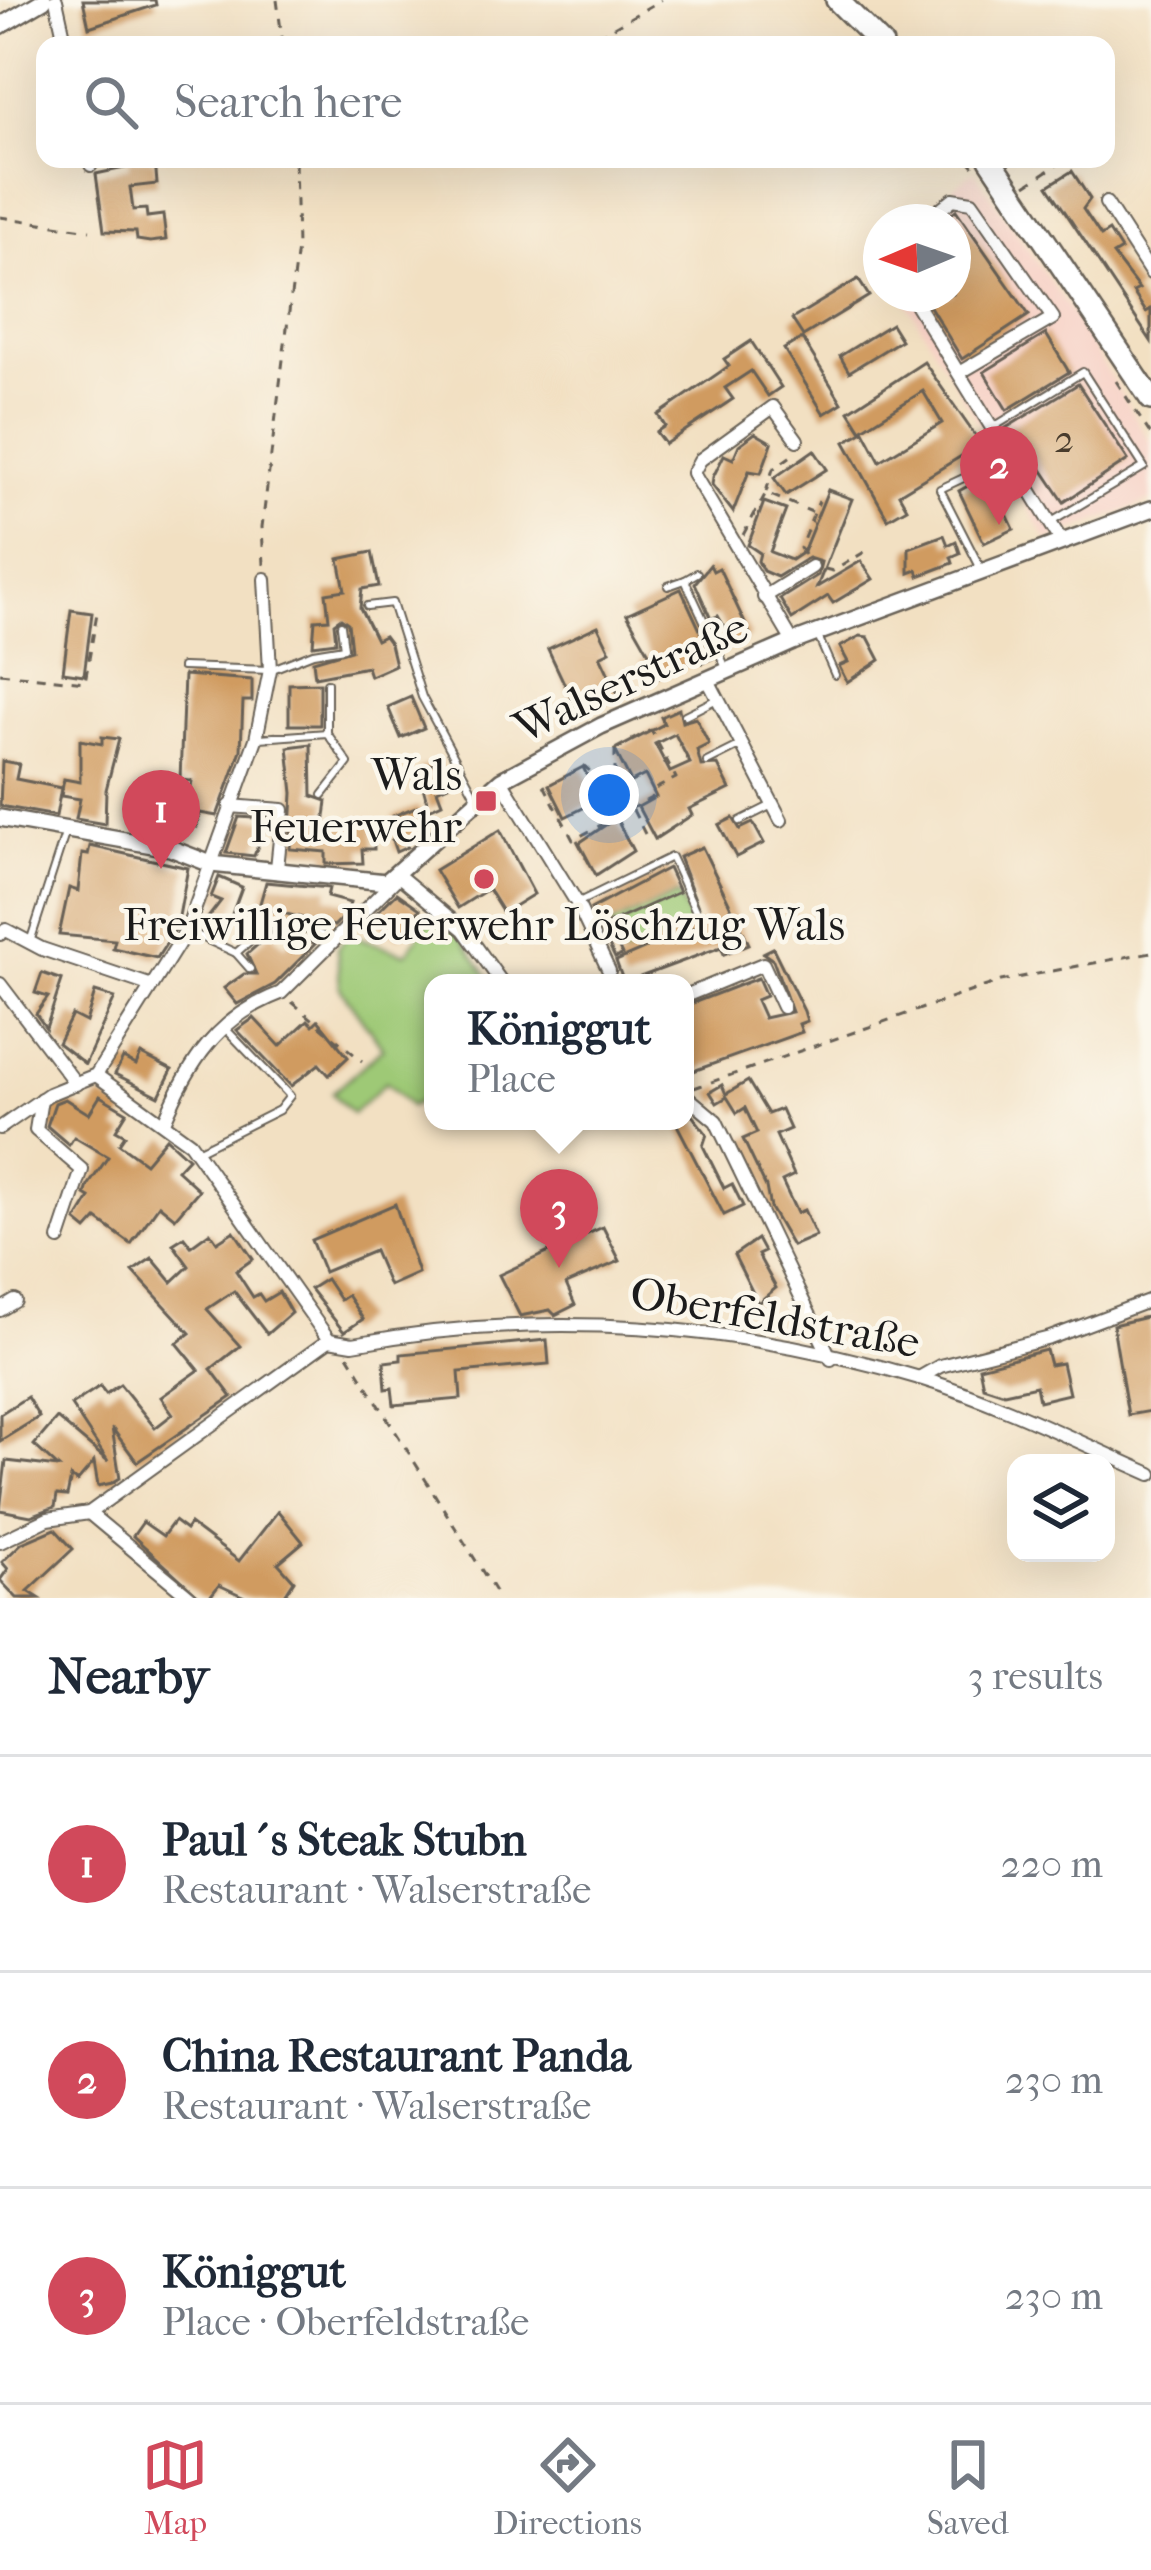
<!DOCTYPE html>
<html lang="en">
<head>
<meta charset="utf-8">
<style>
  :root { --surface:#fff; --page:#f6f6f7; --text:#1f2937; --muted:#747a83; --line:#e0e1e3; --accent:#d1495b }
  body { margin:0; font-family:"IM FELL French Canon",serif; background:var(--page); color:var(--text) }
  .controls { position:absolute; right:36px; bottom:36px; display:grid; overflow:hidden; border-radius:24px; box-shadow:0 12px 48px #0002 }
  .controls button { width:108px; height:108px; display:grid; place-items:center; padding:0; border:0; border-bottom:3px solid var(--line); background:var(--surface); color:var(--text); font:60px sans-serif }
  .compass { position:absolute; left:863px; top:204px; width:108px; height:108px; border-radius:50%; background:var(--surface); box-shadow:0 12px 48px #0002; rotate:268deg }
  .you { position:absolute; left:609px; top:795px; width:42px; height:42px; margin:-30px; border:9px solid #fff; border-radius:50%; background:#1a73e8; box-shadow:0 0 0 18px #1a73e833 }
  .badge { display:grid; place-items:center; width:78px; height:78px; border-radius:50%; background:var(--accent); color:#fff; font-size:39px; font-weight:700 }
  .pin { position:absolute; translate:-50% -99px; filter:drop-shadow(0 3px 6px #0008) }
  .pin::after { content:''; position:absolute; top:63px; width:42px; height:36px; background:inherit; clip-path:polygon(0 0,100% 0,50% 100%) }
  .popup { position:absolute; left:424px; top:974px; width:270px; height:156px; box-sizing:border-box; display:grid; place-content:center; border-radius:24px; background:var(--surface); filter:drop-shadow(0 3px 9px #0005); font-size:39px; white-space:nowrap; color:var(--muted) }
  .popup b { font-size:45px; color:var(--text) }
  .popup::after { content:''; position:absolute; left:50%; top:100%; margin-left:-24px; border:24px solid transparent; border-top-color:var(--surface) }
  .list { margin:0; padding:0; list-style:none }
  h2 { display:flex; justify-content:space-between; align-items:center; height:156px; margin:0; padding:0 48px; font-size:51px }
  h2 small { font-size:39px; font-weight:400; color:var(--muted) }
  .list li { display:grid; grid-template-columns:78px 1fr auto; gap:36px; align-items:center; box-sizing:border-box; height:216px; padding:0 48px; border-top:3px solid var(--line) }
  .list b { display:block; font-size:45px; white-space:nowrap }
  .list p { margin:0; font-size:39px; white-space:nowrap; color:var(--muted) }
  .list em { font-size:39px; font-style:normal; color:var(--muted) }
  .icon { flex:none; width:66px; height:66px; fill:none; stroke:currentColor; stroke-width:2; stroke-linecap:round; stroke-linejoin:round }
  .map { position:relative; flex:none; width:1151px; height:1598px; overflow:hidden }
  .search { position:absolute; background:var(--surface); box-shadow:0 12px 48px #0002; left:36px; right:36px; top:36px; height:132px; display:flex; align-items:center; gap:30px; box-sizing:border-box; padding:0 42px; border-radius:24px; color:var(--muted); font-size:45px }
  .sheet { height:804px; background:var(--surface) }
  nav { display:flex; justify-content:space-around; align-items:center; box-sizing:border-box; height:168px; border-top:3px solid var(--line); background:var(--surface); font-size:33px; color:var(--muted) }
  nav a { display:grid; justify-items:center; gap:6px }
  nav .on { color:var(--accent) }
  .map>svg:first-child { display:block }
  .built { fill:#f7d1c6 }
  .green { fill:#9ec976; stroke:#5d7249; stroke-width:3 }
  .building { fill:#d09b61; fill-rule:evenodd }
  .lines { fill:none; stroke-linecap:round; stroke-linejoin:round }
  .service-casing { stroke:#676156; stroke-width:10 }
  .minor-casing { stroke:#676156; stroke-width:16 }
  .tertiary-casing { stroke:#676156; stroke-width:20 }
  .primary-casing { stroke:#676156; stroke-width:26 }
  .path { stroke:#676156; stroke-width:3; stroke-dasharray:9 9; stroke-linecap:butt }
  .service { stroke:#fff; stroke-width:6 }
  .minor { stroke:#fff; stroke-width:12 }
  .tertiary { stroke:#fff; stroke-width:15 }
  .primary { stroke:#fff; stroke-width:21 }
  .poi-dot { fill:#d1495b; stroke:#fbf7ec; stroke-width:4.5 }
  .labels { text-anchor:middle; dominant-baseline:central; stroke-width:9; stroke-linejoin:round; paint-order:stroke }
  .number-label { font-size:39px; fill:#493c2d }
  .street-label { font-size:45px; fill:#1c1c1c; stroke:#fbf7ec }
  .poi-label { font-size:45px; fill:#1c1c1c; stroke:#fbf7ec; text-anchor:end }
</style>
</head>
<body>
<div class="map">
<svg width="1151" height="1598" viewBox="0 0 1151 1598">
  <rect width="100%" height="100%" fill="#fbf7ec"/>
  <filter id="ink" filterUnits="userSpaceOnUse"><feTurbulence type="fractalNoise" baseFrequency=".00833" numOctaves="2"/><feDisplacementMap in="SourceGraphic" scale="24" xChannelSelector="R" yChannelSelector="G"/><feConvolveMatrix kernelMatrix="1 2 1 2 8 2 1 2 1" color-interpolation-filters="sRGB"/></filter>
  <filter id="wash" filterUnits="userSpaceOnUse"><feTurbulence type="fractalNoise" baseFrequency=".004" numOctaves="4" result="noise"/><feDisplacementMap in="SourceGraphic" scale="48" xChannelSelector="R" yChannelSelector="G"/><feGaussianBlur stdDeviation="2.7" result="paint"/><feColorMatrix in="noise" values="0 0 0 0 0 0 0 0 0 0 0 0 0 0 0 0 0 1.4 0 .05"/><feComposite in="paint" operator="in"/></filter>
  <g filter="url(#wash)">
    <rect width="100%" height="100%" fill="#f2e0c2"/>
    <path class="built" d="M974,171L1066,304L1151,443V501L1047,540L902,294H953V222H910Z"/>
    <g class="green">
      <path d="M678,895L692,925L624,956L611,925Z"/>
      <path d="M435,912L455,929L492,983H433V1095L410,1106L386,1082L352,1114L332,1093L383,1048L340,988L337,948L349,934L406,954Z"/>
    </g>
    <g id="blocks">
      <g class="building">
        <path d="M83,0H155L156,5L89,27Z"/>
        <path d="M129,159H155L157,184L130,187L133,210L146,209L147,217L163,215L166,240L150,242L137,240L136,232L104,231L96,174L129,167Z"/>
        <path d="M1072,171L1090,199L1083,209L1101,236L1109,231L1121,250L1113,255L1139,289L1133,292L1146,312L1151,309V341L1048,186Z"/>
        <path d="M956,210L1029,315L962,359L926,300L953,294V222H941Z"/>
        <path d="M858,279L869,296L803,336L792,319Z"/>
        <path d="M891,324L901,340L849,372L840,356Z"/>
        <path d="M1046,334L1069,372L1007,410L984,372Z"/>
        <path d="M802,338L842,403L824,414L784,349Z"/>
        <path d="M751,341L781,387L768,396L751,371L725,388L733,399L665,444L656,432L665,426L658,415L729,366L724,359Z"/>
        <path d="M924,362L981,444L899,494L907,508L888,519L845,442L864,431L880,461L942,423L923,391L861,430L849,411Z"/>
        <path d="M1078,384L1128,460L1064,502L1029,450L1023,454L1006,428Z"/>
        <path d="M755,433L772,443L761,473L749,471L733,512L712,485L713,477L724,455L733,459L739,445Z"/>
        <path d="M814,450L827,469L786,495L774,478Z"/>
        <path d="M988,475L1014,529L984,543L959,491Z"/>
        <path d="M828,490L852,499L817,587L861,561L873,579L833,603L828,596L792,619L780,599L818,575L821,562L808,558L777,577L763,571L758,561L760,553L748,545L764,502L786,510L770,552L791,560L803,552Z"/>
        <path d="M944,535L948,545L956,541L960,553L951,557L953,563L919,576L917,570L909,573V548Z"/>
        <path d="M372,552L379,586L362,589L360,608L376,640L384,636L390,644L395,665L370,676L367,667L315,677L313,661L351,650L348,623L341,618L334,623L336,642L313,645L315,620L329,619L326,593L345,590L339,559Z"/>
        <path d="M710,565L713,571L719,568L751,636L736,646L718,616L711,619L695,583Z"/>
        <path d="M681,589L713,658L703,663L701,658L650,682L640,661L651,656L627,614Z"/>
        <path d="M71,610L92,613L84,675L63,672Z"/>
        <path d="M598,626L610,651L600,656L619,696L579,715L548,649Z"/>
        <path d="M860,636L868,637L880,660L847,682L839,666L848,662L840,647Z"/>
        <path d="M184,675L252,680V701H243L241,750L217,816L200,813L196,827L184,823L192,781L180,780Z"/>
        <path d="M320,683V725H289V684Z"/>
        <path d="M411,697L424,728L401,738L388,707Z"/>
        <path d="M679,709L682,722L696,718L709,744L697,750L701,766L718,765L730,789L689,809L692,815L655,839L638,807L656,797L645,775L631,782L615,750L664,724L661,717ZM675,734L690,763L670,772L655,744Z"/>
        <path d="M102,737L119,739L106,790L105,824L76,819L80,799L61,796L64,779L80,782V740L102,744Z"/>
        <path d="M311,744L312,796L327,801L324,825L373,823L374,849H362L363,863L326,864V852L290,849L293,793L288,747Z"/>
        <path d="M2,761L19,764L16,779L61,788L56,816L0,806Z"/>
        <path d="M438,761L448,785L437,790L442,803L429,809L418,769Z"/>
        <path d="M583,767L599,800L565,817L549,785Z"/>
        <path d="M418,806L428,829L404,840L407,847L396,852L392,840L402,837L393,816Z"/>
        <path d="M239,817L268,819L254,856L226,853Z"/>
        <path d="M616,818L633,851L596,875L579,843Z"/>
        <path d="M733,818L740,829L753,823L764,843L736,857L719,825Z"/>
        <path d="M500,830L534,894L503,913L488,889L458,908L435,870Z"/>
        <path d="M90,846L188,868L177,927L157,958L113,948L115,940L59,935L69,888L78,891L82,854L88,855Z"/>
        <path d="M702,847L749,944L724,954L721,947L624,983L616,961L704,923L679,857Z"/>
        <path d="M668,868L679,892L608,924L622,955L615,958L591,909Z"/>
        <path d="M219,877L242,887L225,933L207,919L221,901L211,897Z"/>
        <path d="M266,882L329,888L327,897L350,903L347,913L334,926L259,907Z"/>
        <path d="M397,893L420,909L400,937L376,921L373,926L367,922Z"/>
        <path d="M272,932L285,946L298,934L315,944L275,984L237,1004L224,988L244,974H256L247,954Z"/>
        <path d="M773,948L804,1011L807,1021L799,1024L802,1032L685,1074V1006L758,978L766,996L756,1000L764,1018L792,1012L773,960L763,953Z"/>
        <path d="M42,973L62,980L46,1028L36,1014L48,997L35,993Z"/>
        <path d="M95,992L115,998L85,1064L58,1043L72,1015L86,1022Z"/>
        <path d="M254,1018L280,1046L308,1020L313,1025L318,1020L348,1057L329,1075L319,1064L291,1086L237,1030Z"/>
        <path d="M141,1054L172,1070L159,1096L115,1074L123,1058L136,1065Z"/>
        <path d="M748,1081L768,1114L781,1109L790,1129L776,1135L794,1175L782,1181L797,1213L804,1210L816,1236L792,1246L770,1208L766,1187L743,1139L757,1133L745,1108L737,1113L727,1097L717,1103L710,1092L722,1085L726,1094Z"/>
        <path d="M100,1096L127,1112L116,1130L125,1135L119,1144L145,1163L166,1138L188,1158L177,1170L199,1190L175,1218L159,1205L131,1244L97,1219L87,1230L76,1221L90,1198L85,1195L88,1186L108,1157L74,1137L69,1145L47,1126L55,1103L65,1099L89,1114Z"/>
        <path d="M691,1114L707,1134L703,1146L724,1188L732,1184L743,1206L724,1215L675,1121Z"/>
        <path d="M395,1204L418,1273L389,1286L374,1251L324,1272L311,1240Z"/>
        <path d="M603,1227L620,1261L566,1284L575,1305L555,1315L550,1310L520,1316L499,1275Z"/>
        <path d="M234,1231L253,1259L236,1271L253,1297L259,1294L264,1301L279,1292L291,1313L267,1334L234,1291L207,1309L240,1346L211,1369L232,1397L137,1462L112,1428L120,1478L112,1483L98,1486L94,1462L77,1482L71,1477L67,1496L57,1495L55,1507L31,1516L0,1510L6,1461L58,1467L34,1445L57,1418L108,1461L71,1405L100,1386L106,1394L120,1384L155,1428L173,1414L161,1397L199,1370L177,1343L190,1333L133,1271L152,1258L172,1282L189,1266L173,1244L184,1237L191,1246L210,1232L217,1242Z"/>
        <path d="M757,1239L764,1252L758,1255L776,1288L758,1303L734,1255Z"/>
        <path d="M326,1279L340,1300L347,1295L363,1319L344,1332L310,1289Z"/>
        <path d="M1151,1316V1411L1128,1415L1113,1325Z"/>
        <path d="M547,1340L549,1364L459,1372L461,1399L394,1405L392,1388L386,1389L384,1362L401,1360V1354Z"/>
        <path d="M1046,1350L1050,1365L1062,1363L1069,1394L1039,1401L1036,1386L1004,1393L983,1386L979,1367Z"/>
        <path d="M27,1397L39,1417L0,1441V1414Z"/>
        <path d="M278,1511L303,1542L278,1563L294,1581L283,1598H247L219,1585L209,1598H201L133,1536L143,1522L163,1536L174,1521L186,1530L190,1524L239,1561Z"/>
        <path d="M55,1529L73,1549L28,1591L39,1598H17L0,1580L8,1569L2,1562L22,1543Z"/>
      </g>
    </g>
  </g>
  <g filter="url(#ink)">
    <use href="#blocks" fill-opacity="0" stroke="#676156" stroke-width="3"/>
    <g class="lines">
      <defs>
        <g id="service">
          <path d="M992,428L1083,372L1144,467L1053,521"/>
          <path d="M982,571L940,489L1006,458"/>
          <path d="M685,580L697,573"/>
          <path d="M668,586L685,580L726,668"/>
          <path d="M367,606L392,603L422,697L477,799"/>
          <path d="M817,634L835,675"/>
          <path d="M182,667L270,670L313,653L344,648L341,625"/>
          <path d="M327,683V733"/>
          <path d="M685,715L715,700"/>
          <path d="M260,738L327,733L348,763L323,795"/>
          <path d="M707,762L739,746"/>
          <path d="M740,821L770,806"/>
          <path d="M171,845L184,786"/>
          <path d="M577,903L671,857L698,916"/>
          <path d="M190,932L236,953L269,924L295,925L332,939"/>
          <path d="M31,939L65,834"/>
          <path d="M236,953L250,969"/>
          <path d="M197,1151L279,1110L290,1096L224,1027"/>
        </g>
        <g id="minor">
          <path d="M56,0L66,45"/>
          <path d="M89,159L91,165"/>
          <path d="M1106,203L1151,273"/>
          <path d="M924,222L953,199L972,202L1053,318L959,373"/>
          <path d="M910,294L1062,542"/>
          <path d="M764,597L812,567"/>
          <path d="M793,642L693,473L700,460L773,407L797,440"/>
          <path d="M708,680L781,820"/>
          <path d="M501,780L577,903L609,971"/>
          <path d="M230,806L283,810L277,868"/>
          <path d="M0,934L6,930L42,949L152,986"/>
          <path d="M0,984L76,1084"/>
          <path d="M685,996L763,964L783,1007"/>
          <path d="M96,1075L190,1143L329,1340"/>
          <path d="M685,1095L716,1121L831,1359"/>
          <path d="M41,1099L36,1130L82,1170L59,1239"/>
          <path d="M164,1122C189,1062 218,1017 281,993L399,876L464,930L502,983"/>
          <path d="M0,1128L49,1094L96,1075L187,930L256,739L270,670L265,579"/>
          <path d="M0,1310L15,1301"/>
          <path d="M919,1378L940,1366L1050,1338L1151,1300"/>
          <path d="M89,1513L191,1598"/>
          <path d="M0,1542L48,1519L89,1513L329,1340L353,1344C543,1309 737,1323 923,1379C1001,1403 1076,1441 1151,1474"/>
        </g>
        <g id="tertiary">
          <path d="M0,26L44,0"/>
          <path d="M0,818L170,848L211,864L386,882L501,780L601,726L793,642L1151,509"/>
        </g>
        <g id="primary">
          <path d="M837,0L882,45"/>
          <path d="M990,159L1151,399"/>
        </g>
      </defs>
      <use href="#service" class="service-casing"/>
      <use href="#minor" class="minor-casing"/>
      <use href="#tertiary" class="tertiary-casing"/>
      <use href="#primary" class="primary-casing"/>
      <g class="path">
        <path d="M277,0L283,45"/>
        <path d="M582,45L661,0"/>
        <path d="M968,159L975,168"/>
        <path d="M1026,185L1066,159"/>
        <path d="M0,217L90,230"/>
        <path d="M1116,381L1151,435"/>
        <path d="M766,492L773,469L794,454"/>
        <path d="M743,535L766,493L812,512"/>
        <path d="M804,555L800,548L819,501"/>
        <path d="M264,565L262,527L297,248L295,159"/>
        <path d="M825,569L833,571L871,548"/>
        <path d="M0,673L85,682L97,613"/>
        <path d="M615,749V791"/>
        <path d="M583,765L615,793L624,810"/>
        <path d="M544,785L573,840L651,798L653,790L676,778L651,730L609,752"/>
        <path d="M633,810L645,834"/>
        <path d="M577,840L589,863"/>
        <path d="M292,1002L362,1061"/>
        <path d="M694,1088L1001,981L1151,952"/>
        <path d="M348,1355L499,1598"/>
      </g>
      <use href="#service" class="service"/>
      <use href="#minor" class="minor"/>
      <use href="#tertiary" class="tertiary"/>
      <use href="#primary" class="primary"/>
    </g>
  </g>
  <g class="poi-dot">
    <rect x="474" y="789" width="24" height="24" rx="6"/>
    <circle cx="484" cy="879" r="12"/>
  </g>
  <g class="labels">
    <g class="number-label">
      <text x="1064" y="439">2</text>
    </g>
    <g class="street-label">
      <text transform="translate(631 678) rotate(-25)">Walserstraße</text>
      <text transform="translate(775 1318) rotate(10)">Oberfeldstraße</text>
    </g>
    <g class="poi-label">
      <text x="462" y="775">Wals<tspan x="462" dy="52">Feuerwehr</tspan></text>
      <text x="484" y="925" text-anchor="middle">Freiwillige Feuerwehr Löschzug Wals</text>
    </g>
  </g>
</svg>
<div class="controls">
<button><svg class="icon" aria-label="layers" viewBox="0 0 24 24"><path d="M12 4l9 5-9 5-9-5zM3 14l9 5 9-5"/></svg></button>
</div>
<svg class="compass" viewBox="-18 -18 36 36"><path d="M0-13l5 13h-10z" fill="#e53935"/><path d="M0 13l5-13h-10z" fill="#747a83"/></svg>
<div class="you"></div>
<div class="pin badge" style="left:161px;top:869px">1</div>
<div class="pin badge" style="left:999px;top:525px">2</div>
<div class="pin badge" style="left:559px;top:1268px">3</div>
<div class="popup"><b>Königgut</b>Place</div>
<div class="search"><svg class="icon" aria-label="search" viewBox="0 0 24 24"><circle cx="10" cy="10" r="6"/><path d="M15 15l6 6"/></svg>Search here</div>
</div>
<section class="sheet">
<h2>Nearby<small>3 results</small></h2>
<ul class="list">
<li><span class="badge">1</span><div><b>Paul´s Steak Stubn</b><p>Restaurant · Walserstraße</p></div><em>220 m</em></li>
<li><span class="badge">2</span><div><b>China Restaurant Panda</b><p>Restaurant · Walserstraße</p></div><em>230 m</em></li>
<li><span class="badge">3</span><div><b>Königgut</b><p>Place · Oberfeldstraße</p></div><em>230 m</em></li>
</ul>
</section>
<nav>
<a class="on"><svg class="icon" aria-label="map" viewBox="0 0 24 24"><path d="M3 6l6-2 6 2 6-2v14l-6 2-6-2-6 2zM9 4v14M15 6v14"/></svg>Map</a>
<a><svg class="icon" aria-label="directions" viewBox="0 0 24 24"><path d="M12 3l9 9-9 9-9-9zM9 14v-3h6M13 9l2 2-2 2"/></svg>Directions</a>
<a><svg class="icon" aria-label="saved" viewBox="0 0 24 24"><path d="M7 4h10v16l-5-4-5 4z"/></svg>Saved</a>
</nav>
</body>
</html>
